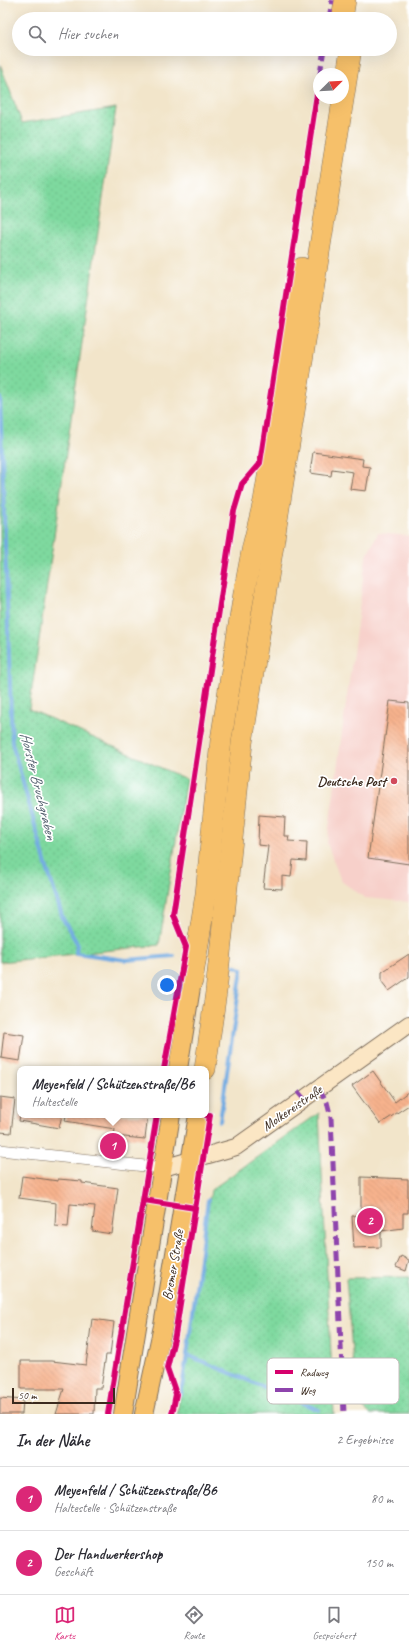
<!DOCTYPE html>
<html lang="de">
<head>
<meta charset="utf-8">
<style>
  :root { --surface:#fff; --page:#f7f7f7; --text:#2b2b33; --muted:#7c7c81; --line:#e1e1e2; --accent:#db2777 }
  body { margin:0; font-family:Caveat,sans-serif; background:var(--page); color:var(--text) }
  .compass { position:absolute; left:313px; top:68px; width:36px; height:36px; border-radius:50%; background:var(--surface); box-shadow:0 4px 16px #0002; rotate:66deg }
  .scale { position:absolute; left:12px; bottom:10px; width:103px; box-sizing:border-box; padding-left:4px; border:2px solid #3b2a1e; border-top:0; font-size:11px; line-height:14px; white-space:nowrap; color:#3b2a1e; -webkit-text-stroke:3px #fff; paint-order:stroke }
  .you { position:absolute; left:167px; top:985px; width:14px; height:14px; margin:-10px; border:3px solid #fff; border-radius:50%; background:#1a73e8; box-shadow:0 0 0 6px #1a73e833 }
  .badge { display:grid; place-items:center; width:26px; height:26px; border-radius:50%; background:var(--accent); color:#fff; font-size:13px; font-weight:700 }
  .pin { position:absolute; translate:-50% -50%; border:2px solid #fff; box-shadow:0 1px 4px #0006 }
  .popup { position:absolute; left:17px; top:1066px; width:192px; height:52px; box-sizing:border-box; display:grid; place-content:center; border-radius:8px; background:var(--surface); filter:drop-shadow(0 1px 3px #0005); font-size:13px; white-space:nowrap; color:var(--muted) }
  .popup b { font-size:15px; color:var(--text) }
  .popup::after { content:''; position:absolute; left:50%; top:100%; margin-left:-8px; border:8px solid transparent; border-top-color:var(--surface) }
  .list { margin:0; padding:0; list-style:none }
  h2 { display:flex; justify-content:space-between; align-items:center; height:52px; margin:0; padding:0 16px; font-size:17px }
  h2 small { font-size:13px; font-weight:400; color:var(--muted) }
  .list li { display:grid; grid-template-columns:26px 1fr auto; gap:12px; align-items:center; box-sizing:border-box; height:64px; padding:0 16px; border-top:1px solid var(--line) }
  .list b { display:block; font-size:15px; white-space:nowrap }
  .list p { margin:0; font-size:13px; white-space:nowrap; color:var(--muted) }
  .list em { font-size:13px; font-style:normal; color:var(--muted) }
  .icon { flex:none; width:22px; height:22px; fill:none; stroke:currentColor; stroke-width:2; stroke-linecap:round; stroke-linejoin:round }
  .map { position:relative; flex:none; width:409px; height:1414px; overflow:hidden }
  .search { position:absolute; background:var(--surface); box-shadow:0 4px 16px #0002; left:12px; right:12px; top:12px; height:44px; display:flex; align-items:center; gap:10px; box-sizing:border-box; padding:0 14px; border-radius:22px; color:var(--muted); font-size:15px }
  .sheet { height:180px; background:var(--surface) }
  nav { display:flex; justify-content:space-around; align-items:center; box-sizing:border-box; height:56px; border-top:1px solid var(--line); background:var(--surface); font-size:11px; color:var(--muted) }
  nav a { display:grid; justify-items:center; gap:2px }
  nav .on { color:var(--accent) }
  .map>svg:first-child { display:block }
  .built { fill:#f7d0ca }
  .grass { fill:url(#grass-dots); stroke:#5c825e }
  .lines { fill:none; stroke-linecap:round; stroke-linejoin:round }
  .stream { stroke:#73ace2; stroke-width:4 }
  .building { fill:url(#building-back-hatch) }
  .street-casing { stroke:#7b6b5a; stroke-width:12 }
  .secondary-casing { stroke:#7b6b5a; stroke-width:18 }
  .primary-casing { stroke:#7b6b5a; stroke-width:20 }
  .highway-casing { stroke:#7b6b5a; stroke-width:22 }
  .street { stroke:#fff; stroke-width:11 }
  .secondary { stroke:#fbe6c4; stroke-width:16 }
  .primary { stroke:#f6c06b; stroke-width:18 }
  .highway { stroke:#f6c06b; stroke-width:21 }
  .quiet { stroke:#8e44ad; stroke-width:5; stroke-dasharray:10 5; stroke-linecap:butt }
  .cycleway-casing { stroke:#fff; stroke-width:8 }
  .cycleway { stroke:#d6006c; stroke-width:6 }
  .poi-dot { fill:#d1495b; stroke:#fff; stroke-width:1.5 }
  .labels { text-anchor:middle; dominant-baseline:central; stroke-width:3.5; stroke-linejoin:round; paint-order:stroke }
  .poi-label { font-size:14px; font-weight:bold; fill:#3b2a1e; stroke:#fff; text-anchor:end }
  .street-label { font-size:14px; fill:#3b2a1e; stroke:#fff }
  .water-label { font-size:15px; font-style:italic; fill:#515e6c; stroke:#fff }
  .key { fill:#fff; stroke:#c4bfbc; stroke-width:1 }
  .key-label { font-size:11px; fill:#3b2a1e }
</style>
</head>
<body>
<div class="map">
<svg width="409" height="1414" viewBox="0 0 409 1414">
  <defs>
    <pattern id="grass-dots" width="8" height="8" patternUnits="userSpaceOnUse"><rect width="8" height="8" fill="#7ed99f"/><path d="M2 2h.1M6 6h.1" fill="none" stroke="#6eba88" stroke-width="1.8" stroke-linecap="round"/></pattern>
    <pattern id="building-back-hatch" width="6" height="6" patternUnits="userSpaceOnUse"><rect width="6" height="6" fill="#f7b28d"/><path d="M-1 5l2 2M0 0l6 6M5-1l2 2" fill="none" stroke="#d59979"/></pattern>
  </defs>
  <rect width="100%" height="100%" fill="#fff"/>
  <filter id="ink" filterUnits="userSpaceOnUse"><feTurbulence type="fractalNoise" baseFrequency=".025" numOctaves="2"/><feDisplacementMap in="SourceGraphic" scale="8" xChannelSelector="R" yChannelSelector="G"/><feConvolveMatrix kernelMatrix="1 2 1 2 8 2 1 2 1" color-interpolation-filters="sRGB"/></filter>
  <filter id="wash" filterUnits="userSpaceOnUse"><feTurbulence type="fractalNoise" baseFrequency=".012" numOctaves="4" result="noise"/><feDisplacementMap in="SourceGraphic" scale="16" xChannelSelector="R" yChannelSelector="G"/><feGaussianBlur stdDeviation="0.9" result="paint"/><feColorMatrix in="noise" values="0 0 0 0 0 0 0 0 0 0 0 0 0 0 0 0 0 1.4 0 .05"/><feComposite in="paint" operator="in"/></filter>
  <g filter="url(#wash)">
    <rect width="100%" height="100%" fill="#f2e5ca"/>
    <path class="built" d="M378,533L409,536V902L365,898L341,881L327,843L366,558Z"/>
    <g class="grass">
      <path d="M0,64L22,123L116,108L29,709L186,779L159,945L0,962Z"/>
      <path d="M319,1113L334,1414H177L211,1190Z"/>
      <path d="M409,1277V1414H370L356,1401L346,1278Z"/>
    </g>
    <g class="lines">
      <g class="stream">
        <path d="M0,398L12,743L46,865L63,919L77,943L76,953L126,960L174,956"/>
        <path d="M220,1121L242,969L234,966"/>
        <path d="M208,1200L187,1355L319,1410"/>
        <path d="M181,1394L187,1355"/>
      </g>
    </g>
    <g id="blocks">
      <g class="building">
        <path d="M313,452L363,459L362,466L370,467L366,491L350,489L353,472L332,469L331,476L310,473Z"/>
        <path d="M390,701L409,703V864L368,858Z"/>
        <path d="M259,815L285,817L284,836H289L288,841L307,842L306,861L293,860L291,877L282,876V889L263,888L268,846L258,845Z"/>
        <path d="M409,954V977L389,991L382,982V972Z"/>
        <path d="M4,1032L24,1035L20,1061L1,1058Z"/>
        <path d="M373,1071L395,1102L409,1091V1105L380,1124L352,1086Z"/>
        <path d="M0,1097L15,1099L11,1133L0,1132Z"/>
        <path d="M20,1115H62L59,1128L19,1121Z"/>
        <path d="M66,1115H148L145,1139L114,1136L115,1129L65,1121Z"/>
        <path d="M22,1176L58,1181V1179L82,1181V1183L118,1188L112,1234L92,1231L95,1206L70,1204L68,1227L55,1226L56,1203L19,1198Z"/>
        <path d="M361,1177L408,1179V1213H403V1228L381,1231V1247L354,1248L352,1216L361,1215Z"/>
        <path d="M401,1256L409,1260L406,1271L396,1267Z"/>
        <path d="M92,1319L114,1322L110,1355H106L101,1388H95L94,1414H56L64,1389H21V1361H52L86,1365Z"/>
        <path d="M0,1398L23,1400L22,1414H0Z"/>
      </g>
    </g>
  </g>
  <g filter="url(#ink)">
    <use href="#blocks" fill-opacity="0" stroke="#7b6b5a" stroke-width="1"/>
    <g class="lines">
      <defs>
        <path id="street" d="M0,1150L163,1168"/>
        <path id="secondary" d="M163,1168L236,1147L409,1024"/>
        <g id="primary">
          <path d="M178,1069L192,981"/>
          <path d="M123,1414L171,1115"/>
          <path d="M144,1414L163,1326L198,1115"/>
        </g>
        <g id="highway">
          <path d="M342,19L345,0"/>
          <path d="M192,981L206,894L221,740L244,593L253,546L264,501L302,268"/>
          <path d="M205,1069L216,992L242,743L351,49"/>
        </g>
      </defs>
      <use href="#street" class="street-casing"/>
      <use href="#secondary" class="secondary-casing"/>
      <use href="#primary" class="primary-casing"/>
      <use href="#highway" class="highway-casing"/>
      <use href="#street" class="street"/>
      <use href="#secondary" class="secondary"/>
      <use href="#primary" class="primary"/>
      <use href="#highway" class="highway"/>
      <g class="quiet">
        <path d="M329,19L332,0"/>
        <path d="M320,74L324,49"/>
        <path d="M319,1089L327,1102L331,1118L344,1414"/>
        <path d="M298,1092L304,1099"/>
      </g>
      <defs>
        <g id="cycleway">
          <path d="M164,1069L186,947L173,915L234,511L242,484L260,463L319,81"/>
          <path d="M144,1200L195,1208"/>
          <path d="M108,1414L157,1115"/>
          <path d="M172,1414L176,1394L167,1368L175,1335L210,1115H206"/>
        </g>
      </defs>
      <use href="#cycleway" class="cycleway-casing"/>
      <use href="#cycleway" class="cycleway"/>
    </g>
  </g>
  <circle class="poi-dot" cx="394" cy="781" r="4"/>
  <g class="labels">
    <g class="poi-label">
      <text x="386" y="781">Deutsche Post</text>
    </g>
    <g class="street-label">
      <text transform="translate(292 1108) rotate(-35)">Molkereistraße</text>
      <text transform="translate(173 1265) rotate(-80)">Bremer Straße</text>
    </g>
    <g class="water-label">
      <text transform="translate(38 786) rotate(76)">Horster Bruchgraben</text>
    </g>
  </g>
  <rect x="267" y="1358" width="132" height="46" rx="6" class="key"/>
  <rect x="275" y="1370" width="18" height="4" fill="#d6006c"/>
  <rect x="275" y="1388" width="18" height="4" fill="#8e44ad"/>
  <g class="key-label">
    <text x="300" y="1376">Radweg</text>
    <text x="300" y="1394">Weg</text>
  </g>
</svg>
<svg class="compass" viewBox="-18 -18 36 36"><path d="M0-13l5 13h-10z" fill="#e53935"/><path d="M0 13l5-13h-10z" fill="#7c7c81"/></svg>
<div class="scale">50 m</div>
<div class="you"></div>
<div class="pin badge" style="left:113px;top:1146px">1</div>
<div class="popup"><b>Meyenfeld / Schützenstraße/B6</b>Haltestelle</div>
<div class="pin badge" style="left:370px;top:1221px">2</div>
<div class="search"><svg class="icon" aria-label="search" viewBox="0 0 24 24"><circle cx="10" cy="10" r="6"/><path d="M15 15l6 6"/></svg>Hier suchen</div>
</div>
<section class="sheet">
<h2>In der Nähe<small>2 Ergebnisse</small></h2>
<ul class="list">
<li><span class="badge">1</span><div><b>Meyenfeld / Schützenstraße/B6</b><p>Haltestelle · Schützenstraße</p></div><em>80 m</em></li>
<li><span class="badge">2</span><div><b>Der Handwerkershop</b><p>Geschäft</p></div><em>150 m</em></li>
</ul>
</section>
<nav>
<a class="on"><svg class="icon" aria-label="map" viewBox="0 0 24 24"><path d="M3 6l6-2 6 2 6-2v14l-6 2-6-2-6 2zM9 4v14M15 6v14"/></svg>Karte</a>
<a><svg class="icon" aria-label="directions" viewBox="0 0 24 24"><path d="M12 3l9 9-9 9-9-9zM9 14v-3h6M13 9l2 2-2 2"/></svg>Route</a>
<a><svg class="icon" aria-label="saved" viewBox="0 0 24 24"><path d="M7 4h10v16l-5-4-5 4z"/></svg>Gespeichert</a>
</nav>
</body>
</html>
